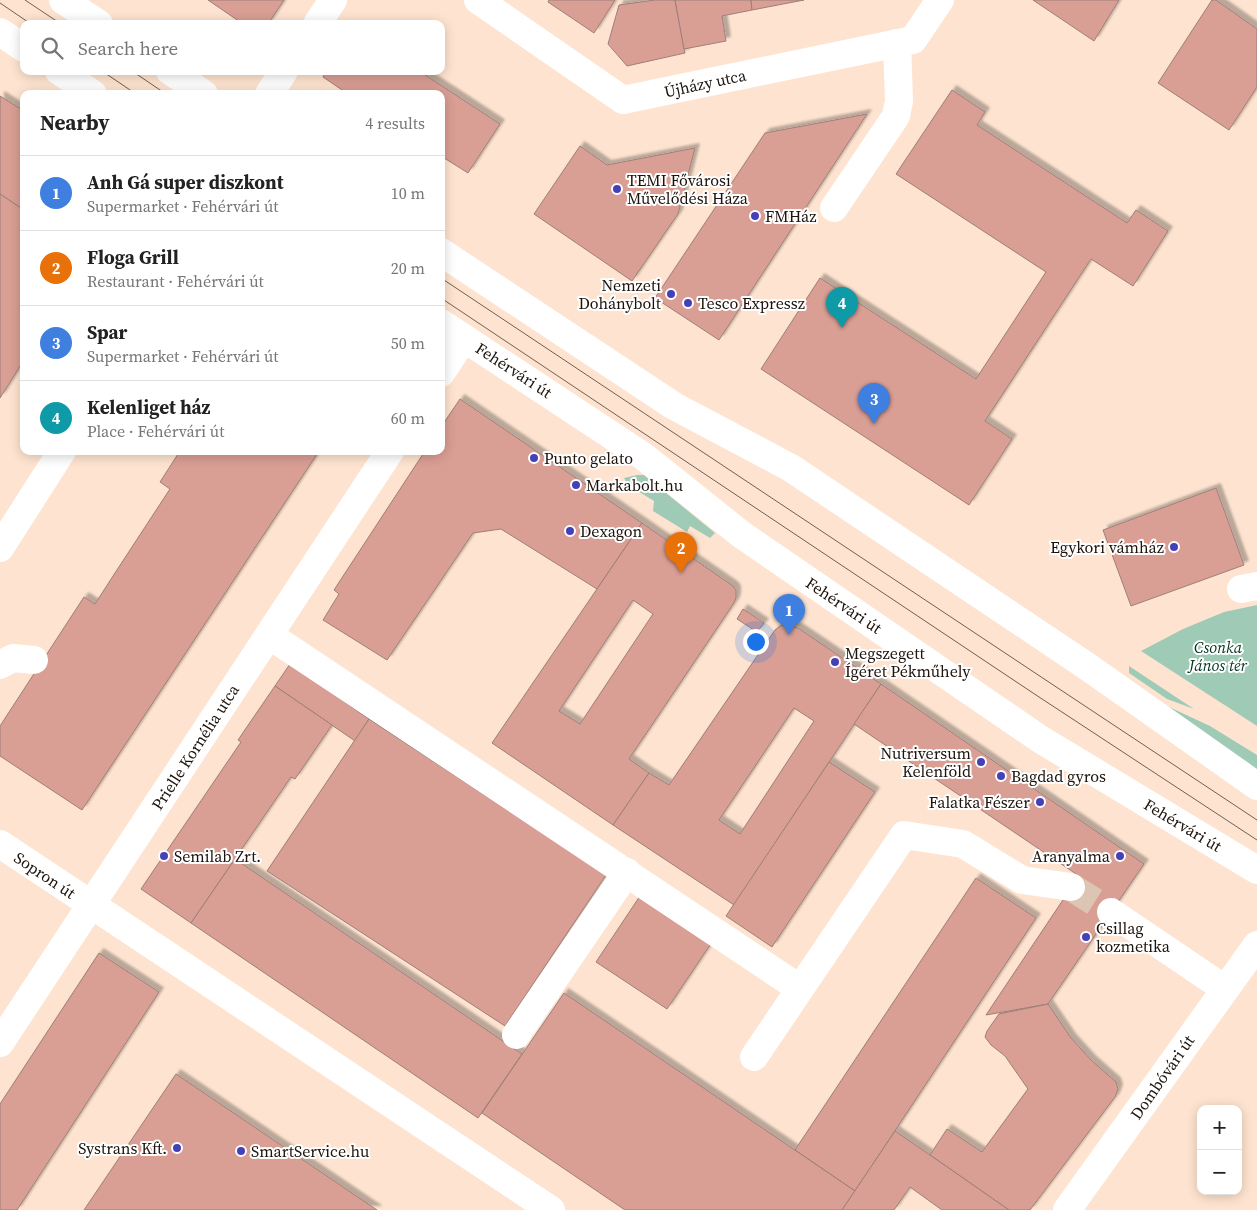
<!DOCTYPE html>
<html lang="en">
<head>
<meta charset="utf-8">
<style>
  :root { --surface:#fff; --page:#f2f2f2; --text:#222; --muted:#767676; --line:#e0e0e0; --accent:#ea580c }
  body { margin:0; font-family:"Source Serif 4",serif; background:var(--page); color:var(--text) }
  .controls { position:absolute; right:15px; bottom:15px; display:grid; overflow:hidden; border-radius:10px; box-shadow:0 2px 12px #0003 }
  .controls button { width:45px; height:45px; display:grid; place-items:center; padding:0; border:0; border-bottom:1px solid var(--line); background:var(--surface); color:var(--text); font:25px sans-serif }
  .you { position:absolute; left:755px; top:641px; width:18px; height:18px; margin:-12px; border:4px solid #fff; border-radius:50%; background:#1a73e8; box-shadow:0 0 0 8px #1a73e833 }
  .badge { display:grid; place-items:center; width:32px; height:32px; border-radius:50%; background:var(--accent); color:#fff; font-size:16px; font-weight:700 }
  .pin { position:absolute; translate:-50% -41px; filter:drop-shadow(0 1px 2px #0008) }
  .pin::after { content:''; position:absolute; top:26px; width:18px; height:15px; background:inherit; clip-path:polygon(0 0,100% 0,50% 100%) }
  .list { margin:0; padding:0; list-style:none }
  h2 { display:flex; justify-content:space-between; align-items:center; height:65px; margin:0; padding:0 20px; font-size:21px }
  h2 small { font-size:16px; font-weight:400; color:var(--muted) }
  .list li { display:grid; grid-template-columns:32px 1fr auto; gap:15px; align-items:center; box-sizing:border-box; height:75px; padding:0 20px; border-top:1px solid var(--line) }
  .list b { display:block; font-size:19px; white-space:nowrap }
  .list p { margin:0; font-size:16px; white-space:nowrap; color:var(--muted) }
  .list em { font-size:16px; font-style:normal; color:var(--muted) }
  .icon { flex:none; width:28px; height:28px; fill:none; stroke:currentColor; stroke-width:2; stroke-linecap:round; stroke-linejoin:round }
  .map { position:relative; flex:none; width:1257px; height:1210px; overflow:hidden }
  .search { position:absolute; background:var(--surface); box-shadow:0 2px 12px #0003; left:20px; top:20px; width:425px; height:55px; display:flex; align-items:center; gap:12px; box-sizing:border-box; padding:0 18px; border-radius:10px; color:var(--muted); font-size:19px }
  .panel { position:absolute; background:var(--surface); box-shadow:0 2px 12px #0003; left:20px; top:90px; width:425px; height:365px; border-radius:10px }
  .map>svg:first-child { display:block }
  .green { fill:#9fcbb6 }
  .building { fill:#d99e94; stroke:#9e7f7a; fill-rule:evenodd; filter:url(#shadow) }
  .lines { fill:none; stroke-linecap:round; stroke-linejoin:round }
  .minor-tunnel { stroke:#dcc5b3; stroke-width:28; stroke-dasharray:28 14; stroke-linecap:butt }
  .minor { stroke:#fff; stroke-width:28 }
  .tram { stroke:#6f6054; stroke-width:1 }
  .poi-dot { fill:#4640b6; stroke:#fff; stroke-width:2 }
  .labels { text-anchor:middle; dominant-baseline:central; stroke-width:4; stroke-linejoin:round; paint-order:stroke }
  .street-label { font-size:16px; fill:#1c130c; stroke:#fff }
  .poi-label { font-size:16px; fill:#1c130c; stroke:#fff; text-anchor:start }
  .park-label { font-size:16px; font-style:italic; fill:#003321; stroke:#fff }
</style>
</head>
<body>
<div class="map">
<svg width="1257" height="1210" viewBox="0 0 1257 1210">
  <defs>
    <filter id="shadow"><feDropShadow dx="4.5" dy="-4.5" stdDeviation="1" flood-color="#0004"/></filter>
  </defs>
  <rect width="100%" height="100%" fill="#fee4d0"/>
  <g class="green">
    <path d="M637,475H644L715,533L710,538L690,526L687,532L653,511L654,501L628,485L624,478Z"/>
    <path d="M1257,605V726L1141,651L1183,629L1224,612Z"/>
    <path d="M1129,666L1194,709L1167,699L1129,673Z"/>
    <path d="M1167,706L1210,726L1257,755V772Z"/>
  </g>
  <g class="building">
    <path d="M208,0H284L268,24H243Z"/>
    <path d="M549,0H615L594,33L548,2Z"/>
    <path d="M655,0H675L685,53L627,66L608,44L619,5Z"/>
    <path d="M675,0H751L752,10L722,16L726,41L684,49Z"/>
    <path d="M751,0H804L752,10Z"/>
    <path d="M1033,0H1119L1094,41Z"/>
    <path d="M1212,0H1216L1257,29V87L1229,130L1158,83Z"/>
    <path d="M326,71H419L500,124L468,173L441,156V94H348L323,77Z"/>
    <path d="M952,90L985,112L977,125L1127,223L1136,210L1168,231L1133,286L1091,259L985,421L1012,439L969,505L761,369L820,278L976,379L1046,272L896,174Z"/>
    <path d="M0,96L24,111V210L0,194Z"/>
    <path d="M867,114L719,340L655,298L765,133Z"/>
    <path d="M580,146L607,165L695,148L678,214L632,281L534,214Z"/>
    <path d="M0,194L24,210V360L0,398Z"/>
    <path d="M460,399L642,523L597,589L501,529L473,533L387,660L323,620L339,594L334,590L425,451H441V427Z"/>
    <path d="M180,451H319L82,810L0,756V726L84,597L95,604L115,573L170,489L160,482Z"/>
    <path d="M1216,488L1244,565L1131,606L1103,530Z"/>
    <path d="M642,523L733,586L736,590V598L734,603L629,759L649,773L613,825L492,743ZM633,600L653,614L580,724L559,711Z"/>
    <path d="M743,609L764,623L757,632L737,619Z"/>
    <path d="M782,625L798,628L881,684L734,905L613,825L649,773L669,785L775,630ZM794,708L814,721L740,834L719,820Z"/>
    <path d="M290,664L369,719L355,741L275,686Z"/>
    <path d="M881,684L1144,864L1048,1004L986,1015L1079,876L854,724Z"/>
    <path d="M275,686L332,725L295,779L291,777L191,923L141,889L241,742L238,740Z"/>
    <path d="M369,719L606,875L505,1026L267,871Z"/>
    <path d="M829,762L875,792L772,947L726,916Z"/>
    <path d="M235,859L522,1054L478,1118L191,923Z"/>
    <path d="M976,878L1036,918L855,1191L795,1150Z"/>
    <path d="M640,896L712,942L667,1009L596,962Z"/>
    <path d="M99,953L159,992L17,1210H0V1104Z"/>
    <path d="M564,993L855,1191L842,1210H625L482,1113Z"/>
    <path d="M1048,1004L1071,1038L1091,1060L1116,1082L1118,1089L1115,1097L1030,1210H1009L930,1155L947,1129L982,1152L1028,1089L1005,1056L991,1045L985,1037L987,1031L999,1014Z"/>
    <path d="M176,1074L377,1210H84Z"/>
    <path d="M895,1131L930,1155L1009,1210H942L910,1187L894,1210H842Z"/>
  </g>
  <g class="lines">
    <path class="minor-tunnel" d="M1071,887L1111,912"/>
    <g class="minor">
      <path d="M63,0L99,24"/>
      <path d="M478,0L623,100L913,40L940,0"/>
      <path d="M317,24L333,0"/>
      <path d="M0,32L24,48"/>
      <path d="M59,71L93,94"/>
      <path d="M170,71L204,94"/>
      <path d="M269,94L284,71"/>
      <path d="M834,208L896,116L899,101L897,43"/>
      <path d="M441,252L674,406L791,468L1088,667L1257,786"/>
      <path d="M441,323L643,456L742,535L1040,739L1257,870"/>
      <path d="M441,373L464,338"/>
      <path d="M0,548L62,451"/>
      <path d="M1241,589L1257,586"/>
      <path d="M269,635L799,988"/>
      <path d="M0,665L13,658L34,660"/>
      <path d="M0,844L551,1210"/>
      <path d="M1111,912L1225,989"/>
      <path d="M516,1035L627,872"/>
      <path d="M0,1043L390,451"/>
      <path d="M754,1057L904,835L963,844L1022,880L1071,887"/>
      <path d="M1067,1210L1257,945"/>
    </g>
    <g class="tram">
      <path d="M25,0L61,24"/>
      <path d="M0,3L31,24"/>
      <path d="M102,71L136,94"/>
      <path d="M132,71L166,94"/>
      <path d="M441,278C713,459 985,640 1257,820"/>
      <path d="M441,298L1036,695L1257,840"/>
    </g>
  </g>
  <g class="poi-dot">
    <circle cx="617" cy="189" r="5"/>
    <circle cx="755" cy="216" r="5"/>
    <circle cx="671" cy="294" r="5"/>
    <circle cx="688" cy="303" r="5"/>
    <circle cx="534" cy="458" r="5"/>
    <circle cx="576" cy="485" r="5"/>
    <circle cx="570" cy="531" r="5"/>
    <circle cx="1174" cy="547" r="5"/>
    <circle cx="835" cy="662" r="5"/>
    <circle cx="981" cy="762" r="5"/>
    <circle cx="1001" cy="776" r="5"/>
    <circle cx="1040" cy="802" r="5"/>
    <circle cx="164" cy="856" r="5"/>
    <circle cx="1120" cy="856" r="5"/>
    <circle cx="1086" cy="937" r="5"/>
    <circle cx="177" cy="1148" r="5"/>
    <circle cx="241" cy="1151" r="5"/>
  </g>
  <g class="labels">
    <g class="street-label">
      <text transform="translate(705 83) rotate(-12)">Újházy utca</text>
      <text transform="translate(514 370) rotate(33)">Fehérvári út</text>
      <text transform="translate(844 605) rotate(34)">Fehérvári út</text>
      <text transform="translate(195 747) rotate(-57)">Prielle Kornélia utca</text>
      <text transform="translate(1183 825) rotate(31)">Fehérvári út</text>
      <text transform="translate(45 875) rotate(34)">Sopron út</text>
      <text transform="translate(1162 1077) rotate(-55)">Dombóvári út</text>
    </g>
    <g class="poi-label">
      <text x="627" y="180">TEMI Fővárosi<tspan x="627" dy="18">Művelődési Háza</tspan></text>
      <text x="765" y="216">FMHáz</text>
      <text x="661" y="285" text-anchor="end">Nemzeti<tspan x="661" dy="18">Dohánybolt</tspan></text>
      <text x="698" y="303">Tesco Expressz</text>
      <text x="544" y="458">Punto gelato</text>
      <text x="586" y="485">Markabolt.hu</text>
      <text x="580" y="531">Dexagon</text>
      <text x="1164" y="547" text-anchor="end">Egykori vámház</text>
      <text x="845" y="653">Megszegett<tspan x="845" dy="18">Ígéret Pékműhely</tspan></text>
      <text x="971" y="753" text-anchor="end">Nutriversum<tspan x="971" dy="18">Kelenföld</tspan></text>
      <text x="1011" y="776">Bagdad gyros</text>
      <text x="1030" y="802" text-anchor="end">Falatka Fészer</text>
      <text x="174" y="856">Semilab Zrt.</text>
      <text x="1110" y="856" text-anchor="end">Aranyalma</text>
      <text x="1096" y="928">Csillag<tspan x="1096" dy="18">kozmetika</tspan></text>
      <text x="167" y="1148" text-anchor="end">Systrans Kft.</text>
      <text x="251" y="1151">SmartService.hu</text>
    </g>
    <g class="park-label">
      <text x="1218" y="647">Csonka<tspan x="1218" dy="18">János tér</tspan></text>
    </g>
  </g>
</svg>
<div class="controls">
<button>+</button>
<button>−</button>
</div>
<div class="you"></div>
<div class="pin badge" style="left:789px;top:635px;background:#3f7fe0">1</div>
<div class="pin badge" style="left:681px;top:573px;background:#e8710a">2</div>
<div class="pin badge" style="left:874px;top:424px;background:#3f7fe0">3</div>
<div class="pin badge" style="left:842px;top:328px;background:#0f9aa8">4</div>
<div class="search"><svg class="icon" aria-label="search" viewBox="0 0 24 24"><circle cx="10" cy="10" r="6"/><path d="M15 15l6 6"/></svg>Search here</div>
<section class="panel">
<h2>Nearby<small>4 results</small></h2>
<ul class="list">
<li><span class="badge" style="background:#3f7fe0">1</span><div><b>Anh Gá super diszkont</b><p>Supermarket · Fehérvári út</p></div><em>10 m</em></li>
<li><span class="badge" style="background:#e8710a">2</span><div><b>Floga Grill</b><p>Restaurant · Fehérvári út</p></div><em>20 m</em></li>
<li><span class="badge" style="background:#3f7fe0">3</span><div><b>Spar</b><p>Supermarket · Fehérvári út</p></div><em>50 m</em></li>
<li><span class="badge" style="background:#0f9aa8">4</span><div><b>Kelenliget ház</b><p>Place · Fehérvári út</p></div><em>60 m</em></li>
</ul>
</section>
</div>
</body>
</html>
